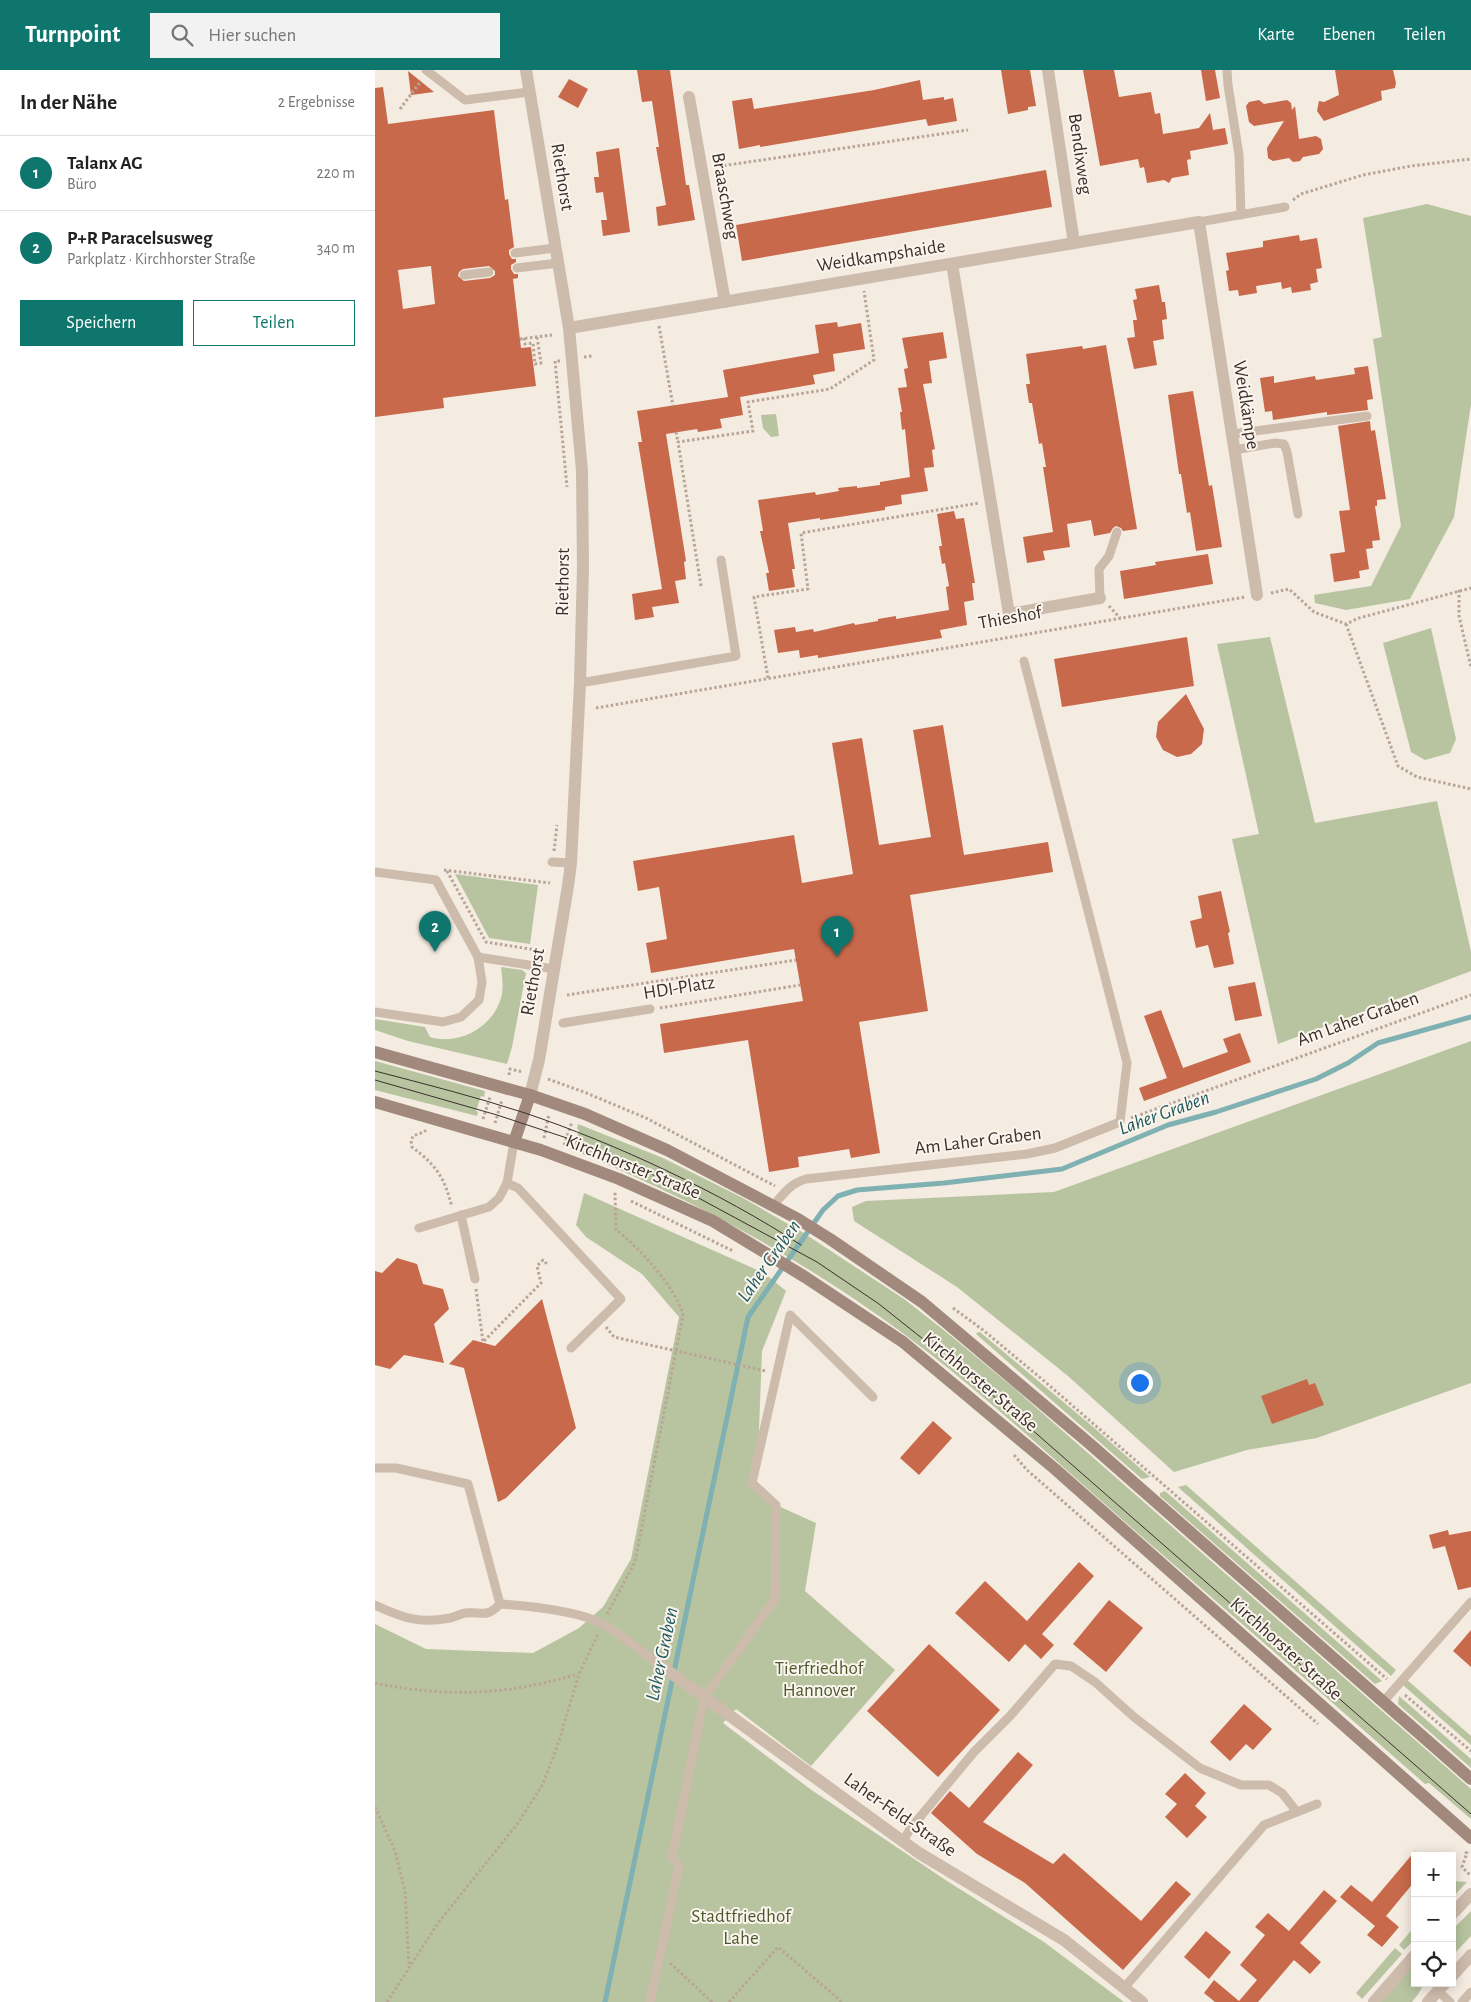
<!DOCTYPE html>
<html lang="de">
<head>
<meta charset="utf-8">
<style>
  :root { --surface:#fff; --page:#f2f2f2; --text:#222; --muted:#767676; --line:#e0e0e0; --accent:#0f766e }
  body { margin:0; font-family:"Alegreya Sans",sans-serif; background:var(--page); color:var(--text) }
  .controls { position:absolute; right:15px; bottom:15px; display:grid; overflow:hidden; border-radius:0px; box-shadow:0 2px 12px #0003 }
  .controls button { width:45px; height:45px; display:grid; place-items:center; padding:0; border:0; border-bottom:1px solid var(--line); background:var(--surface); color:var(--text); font:25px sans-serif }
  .you { position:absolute; left:764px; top:1312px; width:18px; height:18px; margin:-12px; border:4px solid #fff; border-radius:50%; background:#1a73e8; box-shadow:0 0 0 8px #1a73e833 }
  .badge { display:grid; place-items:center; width:32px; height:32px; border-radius:50%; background:var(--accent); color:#fff; font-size:16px; font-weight:700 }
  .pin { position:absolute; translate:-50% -41px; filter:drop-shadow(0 1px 2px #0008) }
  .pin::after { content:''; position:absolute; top:26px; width:18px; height:15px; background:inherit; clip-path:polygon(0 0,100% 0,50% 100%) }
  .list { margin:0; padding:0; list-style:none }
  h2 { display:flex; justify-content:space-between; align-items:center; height:65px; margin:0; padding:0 20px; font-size:21px }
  h2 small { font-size:16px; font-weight:400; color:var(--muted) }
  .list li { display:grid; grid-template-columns:32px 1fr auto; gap:15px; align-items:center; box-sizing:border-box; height:75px; padding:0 20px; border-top:1px solid var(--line) }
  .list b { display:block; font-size:19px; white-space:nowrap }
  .list p { margin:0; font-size:16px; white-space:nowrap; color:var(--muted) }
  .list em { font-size:16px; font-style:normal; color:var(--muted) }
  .actions { display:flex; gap:10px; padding:15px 20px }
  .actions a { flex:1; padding:11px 0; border:1px solid var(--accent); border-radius:0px; text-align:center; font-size:18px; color:var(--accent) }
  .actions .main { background:var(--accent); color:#fff }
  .icon { flex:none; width:28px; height:28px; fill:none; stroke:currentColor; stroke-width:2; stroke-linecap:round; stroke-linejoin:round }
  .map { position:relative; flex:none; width:1096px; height:1932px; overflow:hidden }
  header { display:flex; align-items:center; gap:30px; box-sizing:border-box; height:70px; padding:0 25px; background:var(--accent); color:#fff }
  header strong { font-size:24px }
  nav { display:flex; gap:28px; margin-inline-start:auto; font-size:18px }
  .search { width:350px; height:45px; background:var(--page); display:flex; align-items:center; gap:12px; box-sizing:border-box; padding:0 18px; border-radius:0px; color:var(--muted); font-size:19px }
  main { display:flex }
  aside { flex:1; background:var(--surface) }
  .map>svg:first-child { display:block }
  .green { fill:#b8c4a0 }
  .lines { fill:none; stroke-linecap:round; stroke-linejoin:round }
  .stream { stroke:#7fb0b2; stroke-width:5 }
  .building { fill:#c8694b; fill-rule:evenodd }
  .path { stroke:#b9a596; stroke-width:3; stroke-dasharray:2.5 2.5; stroke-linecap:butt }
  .service { stroke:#cdbbac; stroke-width:9 }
  .minor { stroke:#cdbbac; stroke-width:12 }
  .secondary { stroke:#a18a7d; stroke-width:12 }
  .tram { stroke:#3b302b; stroke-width:1 }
  .labels { text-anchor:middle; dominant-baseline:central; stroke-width:4; stroke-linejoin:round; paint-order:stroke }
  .street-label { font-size:19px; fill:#3b302b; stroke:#fbf5ee }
  .park-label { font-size:19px; fill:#4a5a2e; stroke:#fbf5ee }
  .water-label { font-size:20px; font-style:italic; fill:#1f5a5e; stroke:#fbf5ee }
</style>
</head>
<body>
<header>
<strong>Turnpoint</strong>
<div class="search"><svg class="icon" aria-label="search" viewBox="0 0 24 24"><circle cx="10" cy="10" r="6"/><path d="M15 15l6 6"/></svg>Hier suchen</div>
<nav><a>Karte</a><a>Ebenen</a><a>Teilen</a></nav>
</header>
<main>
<aside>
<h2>In der Nähe<small>2 Ergebnisse</small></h2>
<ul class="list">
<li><span class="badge">1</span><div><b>Talanx AG</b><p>Büro</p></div><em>220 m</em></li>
<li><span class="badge">2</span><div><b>P+R Paracelsusweg</b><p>Parkplatz · Kirchhorster Straße</p></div><em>340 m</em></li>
</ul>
<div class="actions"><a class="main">Speichern</a><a>Teilen</a></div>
</aside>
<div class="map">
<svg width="1096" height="1932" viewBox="0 0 1096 1932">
  <rect width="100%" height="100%" fill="#f4ebe1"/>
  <g class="green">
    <path d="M1052,134L1096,146V334L1079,447L1035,529L971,540L940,533L939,525L996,516L1026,456L998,269L1007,267L988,148Z"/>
    <path d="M401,344L404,366L396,367L388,358L386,345Z"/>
    <path d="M1056,558L1081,669L1075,683L1050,690L1036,682L1008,573Z"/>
    <path d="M895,567L940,753L1062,731L1096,882V901L903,974L857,769L884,764L842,574Z"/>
    <path d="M80,804L163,815L155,874L114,868Z"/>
    <path d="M126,897L147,900L151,903L137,977L132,994L33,971L0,960V949L50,957L55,967C84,976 118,957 126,928C129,918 127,907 126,897Z"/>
    <path d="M1096,971V1313L942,1368L872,1380L799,1402L693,1306L582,1217L479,1151L477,1137L491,1131L679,1122Z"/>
    <path d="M0,991L110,1021L109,1027L106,1026L101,1041L103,1042L102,1046L0,1020Z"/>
    <path d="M203,1054L288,1088L368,1128L427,1162L529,1229L570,1261L640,1319L1096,1719V1749L1054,1713L1050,1714C950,1626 850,1539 750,1452C685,1395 622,1336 554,1283C444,1198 324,1131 195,1079L197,1074L199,1075L204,1060L202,1059Z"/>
    <path d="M209,1123L389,1203L411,1221L387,1281L383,1385L377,1413L401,1435L441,1453L430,1521L520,1600L436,1696L361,1639L348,1653L435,1719L572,1811L669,1872L749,1932H0V1554L51,1579L158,1583L204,1558L228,1537L256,1489L304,1247L267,1204L211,1167L201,1155Z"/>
    <path d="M603,1262H605L717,1356L775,1407L767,1409L601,1264Z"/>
    <path d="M811,1415L1021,1600L1016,1606L803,1417Z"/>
    <path d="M790,1421L1007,1611L1000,1614L785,1426V1423Z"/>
    <path d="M1031,1609L1096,1666V1675L1028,1615Z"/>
    <path d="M1024,1626L1096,1689V1698L1023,1634Z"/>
    <path d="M1079,1811L1092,1812L1077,1828V1813Z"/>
    <path d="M1096,1841V1866L1077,1886V1860Z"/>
    <path d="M1040,1856V1869L1029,1880L1024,1875Z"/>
    <path d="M1020,1878L1027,1884L987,1929L981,1923Z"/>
    <path d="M1040,1894V1913H1049L1044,1923L1037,1932H1006Z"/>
  </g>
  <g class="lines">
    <path class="stream" d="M230,1932L373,1247L448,1140L463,1126L482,1120L569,1113L687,1099L793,1055L841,1042L941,1009L973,993L1003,973L1096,947"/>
  </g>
  <g class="building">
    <path d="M262,0H295L311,115H314L320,150L283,156L281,137L291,135L281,77H284L277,31L267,32Z"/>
    <path d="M626,0H655L661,36L653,37V40L633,44Z"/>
    <path d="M708,0H739L744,27L776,22L780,44L785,43L788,64L824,58L835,43L838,60L850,58L853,74L815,81L816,89L812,90L814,105L797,108L794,113L789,110L772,113L769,97L765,98L763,89L725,96Z"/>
    <path d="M826,0H840L845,28L831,31Z"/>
    <path d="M960,0H1018L1021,13L1020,18L1006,21L1007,30L949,51L942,41L944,31L949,32L964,25Z"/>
    <path d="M33,1L59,22L36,25Z"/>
    <path d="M194,9L213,19L203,38L183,27Z"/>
    <path d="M545,10L548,30L569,27V30L578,28L582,51L553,56L551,49L385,77V75L364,79L357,31L377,28L379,39L499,20Z"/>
    <path d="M8,17L13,54L119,40L130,130L133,129L139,177L134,180V184L137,189H141V192L136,195V199L139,204H143V208L138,209L146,278L156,277L161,316L68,328L69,338L0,347V18ZM56,196L60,234L28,239L23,200ZM114,196L120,201V205L115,208L89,211L83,206L84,202L88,199Z"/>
    <path d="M884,30L889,34L912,30L916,33L917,40L920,36L924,69L941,66L946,69L948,79L944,84L928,87L925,91L918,92L914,88L898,91L893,88L892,78L909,51L879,56L874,52L871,36L874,32Z"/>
    <path d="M244,78L255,162L228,166L226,150H232L228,122L221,123L219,107H224L221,82Z"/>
    <path d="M671,100L677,137L367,191L361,155Z"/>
    <path d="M924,165L925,171L942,168L947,198L941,199L943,212L935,214L936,220L917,223L916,217L907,219L906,212L881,216L882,223L864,226L863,220L854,221L851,201L854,200L851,183L888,177V171Z"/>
    <path d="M784,215L787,232H790L792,249L787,250L789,269L778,271L782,295L759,299L752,268L760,267L758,250H762L758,230L762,229L760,219Z"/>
    <path d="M462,252L463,257L486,253L490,279L458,284L460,301L438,305L440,314L365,327L368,345L345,349L347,358L323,362L322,359L291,364L311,491L309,492L311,509L300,511L304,533L277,537L279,547L260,550L257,524L287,519L263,372H267L262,341L353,327L348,300L444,283L440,255Z"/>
    <path d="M568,262L572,288L554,291L557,313L548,314L560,379L557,380L559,397L549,398L553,421L526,425L527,434L510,437V440L445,450V448L413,453L420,499H417L420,517L394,521L391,503H394L385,461H388L383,430L440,422L441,425L464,421L463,418L482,416V418L505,415V412L535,407L530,359L527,360L525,342H527L523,318L532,317L529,299L533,298L527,268Z"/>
    <path d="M731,275L762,459L748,461L746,458L741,456L738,458L735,463L719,466L716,450L692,454L695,477L668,481L670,490L652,493L648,467L678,462L668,397H671L667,373L664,374L657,333H654L651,314H655L651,284L707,276L708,279Z"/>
    <path d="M993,296L998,329L992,330L993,340L952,345V342L898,350L897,341L890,342L885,308L899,306V313L940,306L941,310L980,304L979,298Z"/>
    <path d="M818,321L834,416L837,415L847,477L821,481L815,442L812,443L806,404H804L793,325Z"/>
    <path d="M995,351L996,361L1000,360L1011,429L1002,430V436H1000L1005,470L997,471L998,478L991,479L994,499L984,501L985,508L959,512L955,484L970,482L964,441L975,440L963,356Z"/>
    <path d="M579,441L581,449L589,448L600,513H597L599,530L589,532L592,555L565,560L567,568L443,588V585L425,588L424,580L403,583L399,560L420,557L421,562L438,559L439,562L479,553L480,555L503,551V549L521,546V549L574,540L571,517L574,516L570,493L567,494L564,476H567L562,444Z"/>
    <path d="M833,484L838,514L749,529L745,501L781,495L780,492Z"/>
    <path d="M812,567L819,616L687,637L679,589Z"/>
    <path d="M811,624L829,659L827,674L816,684L802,687L788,680L781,667L783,652Z"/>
    <path d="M568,655L589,785L673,772L678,802L535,825L553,941L484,952L505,1083L476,1088L474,1079L423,1087L424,1097L394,1102L373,970L289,983L285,954L428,931L419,879L276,903L271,873L292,869L284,817L263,821L258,791L419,765L427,813L478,804L457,673L487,668L504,775L556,767L538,660Z"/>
    <path d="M846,821L855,862L853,863L859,894L839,898L833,875L821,878L815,851L827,848L823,826Z"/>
    <path d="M880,912L887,946L860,951L853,917Z"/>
    <path d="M786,940L808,998L853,982L848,969L865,963L876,992L769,1031L764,1018L792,1008L769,946Z"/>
    <path d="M22,1188L42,1194L48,1214L68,1219L74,1239L59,1254L69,1293L29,1285L15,1299L0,1295V1201L7,1203Z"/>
    <path d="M167,1229L201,1358L131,1428L123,1432L89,1298L74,1294L98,1270L120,1276Z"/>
    <path d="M932,1309L934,1315L940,1313L949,1335L897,1354L886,1326Z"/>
    <path d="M558,1351L577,1368L544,1405L525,1388Z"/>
    <path d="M1073,1460L1074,1465L1096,1461V1517L1083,1520L1070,1476L1058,1479L1054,1465Z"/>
    <path d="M704,1492L719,1506L667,1564L679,1575L666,1589L650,1574L634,1592L580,1543L610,1511L652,1551Z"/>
    <path d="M734,1530L768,1558L731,1602L698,1574Z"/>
    <path d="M1096,1560V1597L1078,1581Z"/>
    <path d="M554,1574L625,1640L563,1707L492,1641Z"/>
    <path d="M869,1634L897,1659L878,1680L871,1674L855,1691L835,1672Z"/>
    <path d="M643,1682L658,1695L608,1752L678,1794L689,1783L766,1851L801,1811L816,1824L748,1900L650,1813L602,1784L556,1743L575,1721L594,1738Z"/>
    <path d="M810,1703L831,1723L820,1736L832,1747L812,1768L790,1747L802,1734L790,1724Z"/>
    <path d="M1040,1781V1811L1011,1846L1024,1857L1007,1877L992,1865L1000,1856L965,1827L976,1815L997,1832Z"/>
    <path d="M949,1820L962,1831L925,1873L946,1892L935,1904L919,1890L883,1932H840L829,1923L839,1910L864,1931L882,1910L865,1895L890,1865L880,1857L893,1843L914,1861Z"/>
    <path d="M831,1861L856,1882L834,1909L809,1887Z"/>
  </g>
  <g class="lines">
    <g class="path">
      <path d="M25,39L46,11"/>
      <path d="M339,97L593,60"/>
      <path d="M918,130L926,124L988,105L1036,96L1096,89"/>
      <path d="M284,256L298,336"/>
      <path d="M149,268L150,274L158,273L160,294L166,293L162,267"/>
      <path d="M145,269L177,265"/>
      <path d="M209,287L217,286"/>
      <path d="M185,291H180L192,417"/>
      <path d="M301,362L303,372"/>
      <path d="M326,516L303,372L378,361L373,332L455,319L499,290L489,221"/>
      <path d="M1084,520V546L1096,597"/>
      <path d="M896,523L914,519L939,542L971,554L984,548L1096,518"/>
      <path d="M734,536L745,548"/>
      <path d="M971,554L1023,696L1042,707L1096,719"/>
      <path d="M393,608L379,527L433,519L426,463L604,433"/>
      <path d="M221,638L870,527"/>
      <path d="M179,781L182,755"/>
      <path d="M69,800L175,813"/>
      <path d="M72,801L111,872L161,880"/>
      <path d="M192,925L421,890"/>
      <path d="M285,938L425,915"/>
      <path d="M134,1005L135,999L148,1002"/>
      <path d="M173,1009L209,1022L271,1048L400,1116"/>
      <path d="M756,1048L1096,925"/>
      <path d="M108,1049L115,1027"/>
      <path d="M120,1053L127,1030"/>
      <path d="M51,1060L49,1062L38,1066L36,1071L37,1077C62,1096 69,1107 77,1137"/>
      <path d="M169,1068L174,1044"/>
      <path d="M189,1075L197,1052"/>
      <path d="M256,1131L358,1181"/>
      <path d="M101,1219L108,1272L166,1213L162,1196L168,1190L172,1194"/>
      <path d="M578,1238L608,1260L668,1310L1012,1609"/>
      <path d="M231,1257L239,1267L391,1301"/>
      <path d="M639,1385L652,1400L943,1654"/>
      <path d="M232,1544L260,1492L308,1245C302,1219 263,1176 241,1160L240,1122"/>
      <path d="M0,1613C72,1628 133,1625 203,1604"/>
      <path d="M1030,1625L1096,1681"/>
      <path d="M0,1737L20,1781L30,1821L34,1896"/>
      <path d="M1090,1782L1092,1783L1087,1797L1096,1806"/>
      <path d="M295,1893L337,1932"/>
      <path d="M12,1932L63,1853L143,1753L168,1714L184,1671L204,1604L223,1564"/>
      <path d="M354,1932L403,1877L467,1932"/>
    </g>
    <g class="service">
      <path d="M51,0L90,30L154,22"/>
      <path d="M852,0L853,15L864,85L866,145"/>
      <path d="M824,152L910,137"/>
      <path d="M140,183L180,178"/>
      <path d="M142,198L183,193"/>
      <path d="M89,205L114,202"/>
      <path d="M857,364L992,346"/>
      <path d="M859,380L900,373L909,374L912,382L923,444"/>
      <path d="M725,528L724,499L734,486L742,462"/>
      <path d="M205,613L361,586L346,490"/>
      <path d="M177,792L196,793"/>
      <path d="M0,802L61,810L103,887L107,912L104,930L86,947L68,952L0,942"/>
      <path d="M103,887L179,899"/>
      <path d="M188,953L275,939"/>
      <path d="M132,1113L143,1118L246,1229L196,1278"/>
      <path d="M398,1136C408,1124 416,1113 431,1109L652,1084L680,1078L745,1052L752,993L649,591"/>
      <path d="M86,1145L100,1209"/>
      <path d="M44,1158L114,1137L124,1128L132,1113L139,1072"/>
      <path d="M0,1398H21L93,1414L125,1534"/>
      <path d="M125,1534C153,1536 203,1541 228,1554C248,1565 266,1582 285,1595"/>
      <path d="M0,1535C28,1548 44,1554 75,1548C80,1547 85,1544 90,1543C107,1541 111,1549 125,1534"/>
      <path d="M1008,1632L1096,1532"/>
      <path d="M528,1771L535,1759L599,1682L635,1646L680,1594L696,1596L720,1612L759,1647L825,1698L866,1715H894L907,1723L922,1742"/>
      <path d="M749,1918L889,1755L942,1734"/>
      <path d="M1063,1921L1075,1932"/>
      <path d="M275,1932L304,1796L297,1787L329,1628L400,1529L401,1435L377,1413L415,1245L498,1327"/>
      <path d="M1087,1932L1096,1922"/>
    </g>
    <g class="minor">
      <path d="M151,0L194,258L207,401L208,498L205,613L196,793L193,816L164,990L155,1025"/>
      <path d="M673,0L699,173"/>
      <path d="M314,27L350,232"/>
      <path d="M577,194L634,544L725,528"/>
      <path d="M194,258L824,152L882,525"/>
      <path d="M285,1595L544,1783L689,1870L767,1932"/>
      <path d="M1077,1844L1096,1824"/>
      <path d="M1077,1906L1096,1885"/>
      <path d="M999,1932L1040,1885"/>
      <path d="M1053,1932L1070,1913"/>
    </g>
    <g class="secondary">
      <path d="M0,982L155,1025L210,1044L292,1080L423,1149L455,1169L547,1232L715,1374L1096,1709"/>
      <path d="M0,1032L166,1080L244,1109L338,1151L430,1207L528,1272L680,1399L1096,1768"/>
      <path d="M139,1072L155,1025"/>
    </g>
    <g class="tram">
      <path d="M0,1001C50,1014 101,1027 150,1043C242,1074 344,1122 426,1175"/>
      <path d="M0,1010L122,1045L204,1072L294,1112L442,1192L504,1234L607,1316L1096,1744"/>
    </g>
  </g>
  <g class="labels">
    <g class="street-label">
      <text transform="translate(705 84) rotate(82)">Bendixweg</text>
      <text transform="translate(187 107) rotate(81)">Riethorst</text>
      <text transform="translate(350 126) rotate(80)">Braaschweg</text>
      <text transform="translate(506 186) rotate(-9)">Weidkampshaide</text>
      <text transform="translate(871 335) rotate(81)">Weidkämpe</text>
      <text transform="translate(188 512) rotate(-89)">Riethorst</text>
      <text transform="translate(635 548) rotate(-10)">Thieshof</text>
      <text transform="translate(158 912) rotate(-80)">Riethorst</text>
      <text transform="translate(304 918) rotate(-9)">HDI-Platz</text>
      <text transform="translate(983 949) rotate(-20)">Am Laher Graben</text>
      <text transform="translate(603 1071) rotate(-7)">Am Laher Graben</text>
      <text transform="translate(258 1097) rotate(22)">Kirchhorster Straße</text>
      <text transform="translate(605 1312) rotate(40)">Kirchhorster Straße</text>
      <text transform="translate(911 1579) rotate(42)">Kirchhorster Straße</text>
      <text transform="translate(525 1745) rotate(35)">Laher-Feld-Straße</text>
    </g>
    <g class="park-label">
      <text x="444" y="1598">Tierfriedhof<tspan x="444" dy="22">Hannover</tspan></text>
      <text x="366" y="1846">Stadtfriedhof<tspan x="366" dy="22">Lahe</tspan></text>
    </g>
    <g class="water-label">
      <text transform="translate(789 1043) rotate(-20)">Laher Graben</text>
      <text transform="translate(394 1191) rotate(-55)">Laher Graben</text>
      <text transform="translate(287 1584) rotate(-78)">Laher Graben</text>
    </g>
  </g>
</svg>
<div class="controls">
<button>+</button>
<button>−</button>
<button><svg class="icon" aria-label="locate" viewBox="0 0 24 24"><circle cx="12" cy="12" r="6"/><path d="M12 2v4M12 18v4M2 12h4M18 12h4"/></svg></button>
</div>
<div class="you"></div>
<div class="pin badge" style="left:462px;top:887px">1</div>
<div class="pin badge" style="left:60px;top:882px">2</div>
</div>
</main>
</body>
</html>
